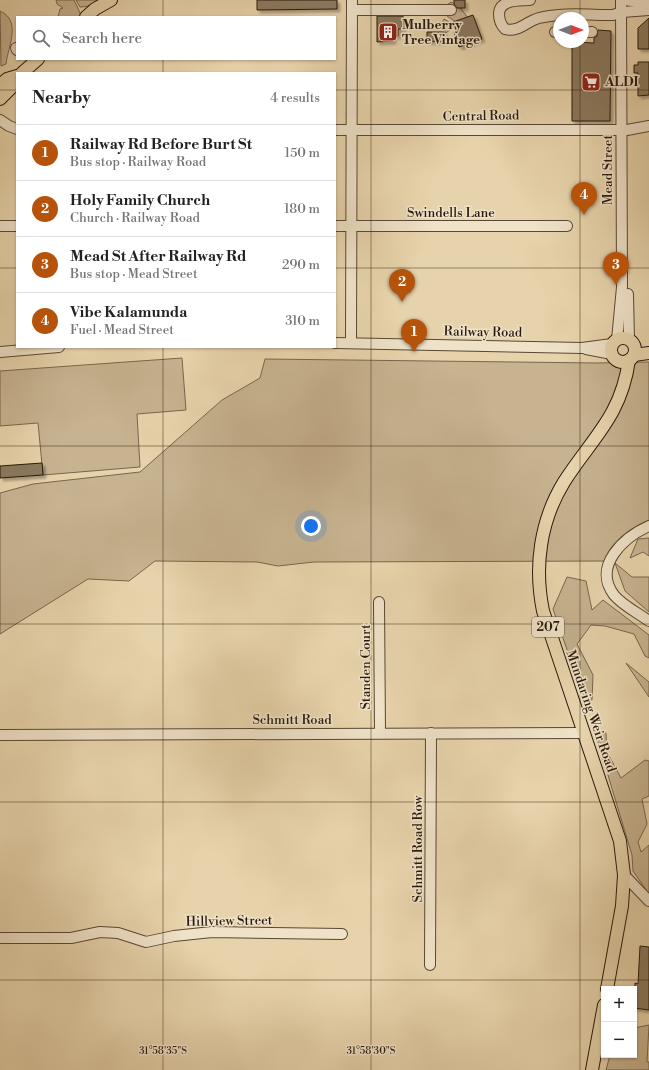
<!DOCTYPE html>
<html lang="en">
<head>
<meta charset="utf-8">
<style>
  :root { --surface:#fff; --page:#f6f6f6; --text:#202124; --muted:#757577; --line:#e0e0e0; --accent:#b45309 }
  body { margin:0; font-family:"Libre Bodoni",serif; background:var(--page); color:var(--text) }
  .controls { position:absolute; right:12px; bottom:12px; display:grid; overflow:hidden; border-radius:0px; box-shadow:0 1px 3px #0004 }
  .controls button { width:36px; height:36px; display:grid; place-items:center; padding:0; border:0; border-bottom:1px solid var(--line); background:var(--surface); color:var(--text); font:20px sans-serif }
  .compass { position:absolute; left:553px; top:12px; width:36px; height:36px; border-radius:50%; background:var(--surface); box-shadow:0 1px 3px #0004; rotate:90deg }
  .you { position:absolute; left:311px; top:526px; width:14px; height:14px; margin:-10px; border:3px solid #fff; border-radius:50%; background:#1a73e8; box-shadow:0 0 0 6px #1a73e833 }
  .badge { display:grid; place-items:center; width:26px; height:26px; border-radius:50%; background:var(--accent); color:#fff; font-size:13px; font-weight:700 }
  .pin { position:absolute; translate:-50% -33px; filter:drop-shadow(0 1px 2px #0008) }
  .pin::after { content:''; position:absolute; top:21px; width:14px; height:12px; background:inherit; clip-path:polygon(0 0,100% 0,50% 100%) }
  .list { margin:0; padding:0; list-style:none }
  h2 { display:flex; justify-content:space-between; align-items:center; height:52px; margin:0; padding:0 16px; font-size:17px }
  h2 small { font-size:13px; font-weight:400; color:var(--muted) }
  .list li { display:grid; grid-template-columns:26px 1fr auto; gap:12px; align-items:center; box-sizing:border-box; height:56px; padding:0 16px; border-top:1px solid var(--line) }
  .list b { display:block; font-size:15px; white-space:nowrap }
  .list p { margin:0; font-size:13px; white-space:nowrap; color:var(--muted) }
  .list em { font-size:13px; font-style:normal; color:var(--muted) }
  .icon { flex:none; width:22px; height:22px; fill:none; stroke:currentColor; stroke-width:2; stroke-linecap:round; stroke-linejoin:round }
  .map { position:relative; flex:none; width:649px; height:1070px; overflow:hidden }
  .search { position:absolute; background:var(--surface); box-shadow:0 1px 3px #0004; left:16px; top:16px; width:320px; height:44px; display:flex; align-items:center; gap:10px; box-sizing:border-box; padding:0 14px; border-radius:0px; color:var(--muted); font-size:15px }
  .panel { position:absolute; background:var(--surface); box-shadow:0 1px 3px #0004; left:16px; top:72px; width:320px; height:276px; border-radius:0px }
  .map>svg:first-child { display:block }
  .green { fill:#c7b390; stroke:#78664e }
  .building { fill:#8b7a5f; stroke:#28190c; filter:url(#shadow) }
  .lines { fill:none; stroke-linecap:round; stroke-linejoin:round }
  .minor-casing { stroke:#584834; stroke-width:12 }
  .major-casing { stroke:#28190c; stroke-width:14 }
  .minor { stroke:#efe2c8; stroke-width:10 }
  .major { stroke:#e7d3ab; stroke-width:12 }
  .ticks { fill:none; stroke:#28190c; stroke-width:1; stroke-opacity:0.45 }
  .labels { text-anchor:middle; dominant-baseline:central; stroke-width:3; stroke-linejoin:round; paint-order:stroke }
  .shield { fill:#efe2c8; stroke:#645544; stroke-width:1 }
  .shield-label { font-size:12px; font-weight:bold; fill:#28190c }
  .poi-label { font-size:13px; font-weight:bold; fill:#28190c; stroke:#efe2c8; text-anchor:start }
  .street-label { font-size:13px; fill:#28190c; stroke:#efe2c8 }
  .ticks-label { font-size:10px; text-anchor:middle; fill:#28190c; stroke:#efe2c8; stroke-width:3; stroke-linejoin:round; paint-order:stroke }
</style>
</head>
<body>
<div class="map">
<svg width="649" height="1070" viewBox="0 0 649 1070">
  <defs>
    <filter id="shadow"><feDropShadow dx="3" dy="3" stdDeviation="1" flood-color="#0004"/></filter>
  </defs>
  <rect width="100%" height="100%" fill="#e7d3ab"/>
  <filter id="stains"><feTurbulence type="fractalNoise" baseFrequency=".005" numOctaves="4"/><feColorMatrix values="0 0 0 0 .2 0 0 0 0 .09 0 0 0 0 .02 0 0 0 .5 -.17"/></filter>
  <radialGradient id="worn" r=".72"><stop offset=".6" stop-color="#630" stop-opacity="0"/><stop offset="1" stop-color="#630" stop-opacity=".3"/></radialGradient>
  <g class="green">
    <path d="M56,0H74L82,17H58L60,9L63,8L57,4Z"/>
    <path d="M76,0H97C93,5 87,7 80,7Z"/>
    <path d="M451,2L459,6L468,18L456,22L447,16L444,7Z"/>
    <path d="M0,11C22,21 8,46 6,64L1,66Z"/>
    <path d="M444,19L449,22L452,28L446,33L441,25Z"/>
    <path d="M182,358L186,410L137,414L140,467L43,475L38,423L0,426V371Z"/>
    <path d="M265,359L597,363L649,362V523L628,533L611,561L314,562L278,566L257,562L155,561L129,581L88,579L0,634V493L33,484L140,472L222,400L260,378Z"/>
    <path d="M649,538V556L643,552L630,558L638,539Z"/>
    <path d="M615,563L632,577H649V612L625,591Z"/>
    <path d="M567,577L586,581L592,610L603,600L649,635V658L645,656L634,634L605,626L591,625L577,644L593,675L592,700L584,699L553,609Z"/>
    <path d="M626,663L649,682V697Z"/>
    <path d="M595,732L606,733L607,752L621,778L645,760L649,761V796L642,799L647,824L638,842L641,852L649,845V894L633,871L632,855Z"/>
    <path d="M649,1025L647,1062H649V1070H606L610,1055H634V1028Z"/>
  </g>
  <g class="building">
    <path d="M257,0H337V9L257,10Z"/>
    <path d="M454,0H465V8H457L454,4Z"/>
    <path d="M473,15L482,39L459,47L454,32H457L453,22Z"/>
    <path d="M377,16H403V29H398V36H393V41L377,42Z"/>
    <path d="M649,18V49H638V28Z"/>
    <path d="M598,30L611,31L610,121H572V42L594,43V38L597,36Z"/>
    <path d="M427,32H444V42L427,41Z"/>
    <path d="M638,62H649V95L638,96V73H634V65H638Z"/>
    <path d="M42,463L43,475L0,478V466Z"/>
    <path d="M640,946L649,947V1010L634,1008L635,983L638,984Z"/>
  </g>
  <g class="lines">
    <defs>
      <g id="minor">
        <path d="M530,0C519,0 499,0 499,14C499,20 501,25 505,29C518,33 527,21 539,18C563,12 589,15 613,15L622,12L649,10"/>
        <path d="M624,0L649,3"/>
        <path d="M352,10H451"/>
        <path d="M555,32H559"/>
        <path d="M583,32H592"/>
        <path d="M16,48L17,50"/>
        <path d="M0,120L9,126L17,129"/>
        <path d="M335,130H627L649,126"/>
        <path d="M0,226H17"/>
        <path d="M335,226H567"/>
        <path d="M628,294L629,340"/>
        <path d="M617,340L622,287L621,0"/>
        <path d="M335,343L582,348L612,344"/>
        <path d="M351,343L352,0"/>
        <path d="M586,349L612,354"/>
        <path d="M0,352L59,347"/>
        <path d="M649,526C624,537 592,566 614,595C622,605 638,613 649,621"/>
        <path d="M379,602L380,732"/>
        <path d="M0,735L583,733"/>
        <path d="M624,875L649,901"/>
        <path d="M0,938H71L100,932L118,933L146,942L174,936L212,932L342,934"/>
        <path d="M430,965L431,733"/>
      </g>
      <g id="major">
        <path d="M86,17L95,9L111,0"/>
        <path d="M22,73L38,59"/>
        <path d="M0,85L7,79L17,76"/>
        <path d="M0,99L12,87L17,79"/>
        <circle cx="623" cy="350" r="12"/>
        <path d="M634,355L649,353"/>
        <path d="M607,989L622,906L624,875L620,841L543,611C534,567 540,521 564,482C592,438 621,417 629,360"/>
        <path d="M592,1070L604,1005"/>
      </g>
    </defs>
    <use href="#minor" class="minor-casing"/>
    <use href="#major" class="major-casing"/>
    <use href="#minor" class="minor"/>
    <use href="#major" class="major"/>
  </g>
  <path class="ticks" d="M163,0V17M371,0V1070M580,0V18M580,42V1070M163,59V73M0,90H17M335,90H649M0,268H17M335,268H649M163,347V1070M0,446H649M0,624H649M0,802H649M0,980H649"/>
  <defs>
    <symbol id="building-square" viewBox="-11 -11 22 22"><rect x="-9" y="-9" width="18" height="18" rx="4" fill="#8f2418" stroke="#efe2c8"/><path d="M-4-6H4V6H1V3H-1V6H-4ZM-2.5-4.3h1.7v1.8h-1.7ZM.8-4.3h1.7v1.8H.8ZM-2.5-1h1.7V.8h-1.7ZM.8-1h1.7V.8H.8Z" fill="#fff"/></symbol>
    <symbol id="supermarket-square" viewBox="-11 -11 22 22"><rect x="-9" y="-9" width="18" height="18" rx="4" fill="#8f2418" stroke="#efe2c8"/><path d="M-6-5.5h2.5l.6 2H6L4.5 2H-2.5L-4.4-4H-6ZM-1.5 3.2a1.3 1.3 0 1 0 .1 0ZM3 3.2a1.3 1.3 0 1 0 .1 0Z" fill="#fff"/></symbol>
  </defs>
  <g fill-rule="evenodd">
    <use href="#building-square" x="377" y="21" width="22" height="22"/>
    <use href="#supermarket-square" x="580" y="71" width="22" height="22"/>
  </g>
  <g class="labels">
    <rect class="shield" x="532" y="617" width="32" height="20" rx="3"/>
    <g class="shield-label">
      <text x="548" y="627">207</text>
    </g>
    <g class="poi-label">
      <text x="402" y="25">Mulberry<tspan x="402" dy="15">Tree Vintage</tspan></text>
      <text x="605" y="82">ALDI</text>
    </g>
    <g class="street-label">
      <text transform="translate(481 116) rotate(-1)">Central Road</text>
      <text transform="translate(608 170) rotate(-90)">Mead Street</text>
      <text x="451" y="213">Swindells Lane</text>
      <text transform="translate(483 332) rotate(1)">Railway Road</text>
      <text transform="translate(366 667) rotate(-90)">Standen Court</text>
      <text transform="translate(591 711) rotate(71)">Mundaring Weir Road</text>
      <text x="292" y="720">Schmitt Road</text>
      <text transform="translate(418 849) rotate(-90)">Schmitt Road Row</text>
      <text transform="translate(229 921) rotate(-1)">Hillview Street</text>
    </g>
  </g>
  <g class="ticks-label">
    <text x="163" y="1054">31°58'35"S</text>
    <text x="371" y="1054">31°58'30"S</text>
  </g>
  <rect width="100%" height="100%" filter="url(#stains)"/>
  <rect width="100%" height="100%" fill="url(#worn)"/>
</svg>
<div class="controls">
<button>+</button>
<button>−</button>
</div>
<svg class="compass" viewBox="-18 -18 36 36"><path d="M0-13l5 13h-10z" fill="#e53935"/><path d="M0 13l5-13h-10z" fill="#757577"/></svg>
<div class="you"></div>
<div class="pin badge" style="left:414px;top:352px">1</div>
<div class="pin badge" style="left:402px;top:302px">2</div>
<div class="pin badge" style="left:616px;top:285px">3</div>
<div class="pin badge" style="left:584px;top:215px">4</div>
<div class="search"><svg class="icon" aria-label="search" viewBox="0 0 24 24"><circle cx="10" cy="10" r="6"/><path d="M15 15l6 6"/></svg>Search here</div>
<section class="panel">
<h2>Nearby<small>4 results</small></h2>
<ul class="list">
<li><span class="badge">1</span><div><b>Railway Rd Before Burt St</b><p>Bus stop · Railway Road</p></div><em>150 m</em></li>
<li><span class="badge">2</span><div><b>Holy Family Church</b><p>Church · Railway Road</p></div><em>180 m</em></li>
<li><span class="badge">3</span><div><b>Mead St After Railway Rd</b><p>Bus stop · Mead Street</p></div><em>290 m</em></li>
<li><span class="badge">4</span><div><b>Vibe Kalamunda</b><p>Fuel · Mead Street</p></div><em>310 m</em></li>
</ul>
</section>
</div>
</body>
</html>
